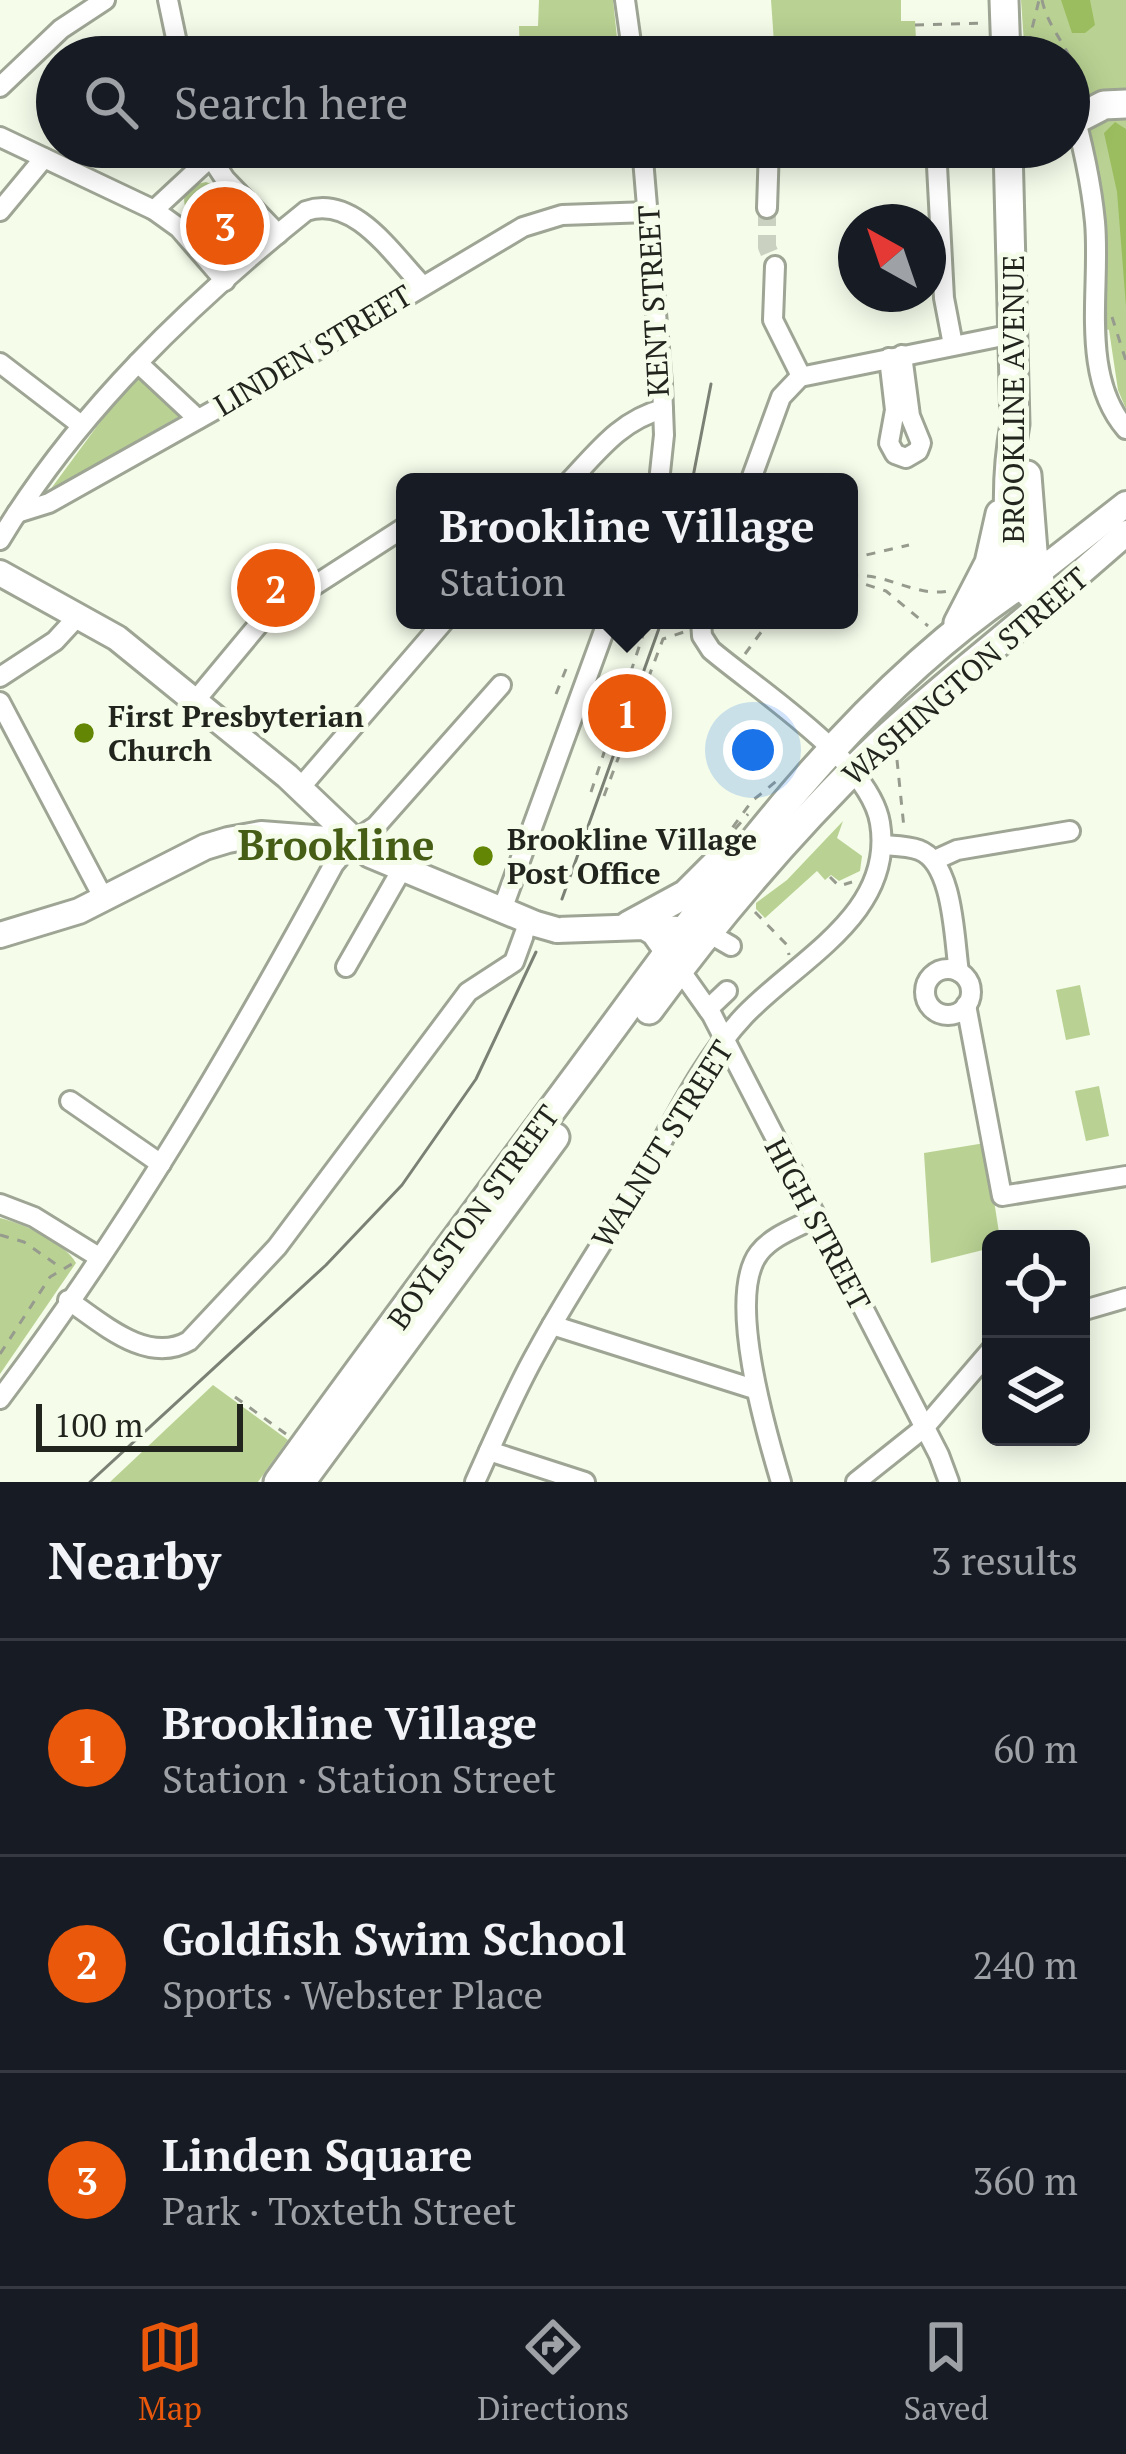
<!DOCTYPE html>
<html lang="en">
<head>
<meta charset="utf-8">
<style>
  :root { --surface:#171b24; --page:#20242c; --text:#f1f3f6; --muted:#9ea1a6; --line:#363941; --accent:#ea580c }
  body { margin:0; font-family:"PT Serif",serif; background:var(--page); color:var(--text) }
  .controls { position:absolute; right:36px; bottom:36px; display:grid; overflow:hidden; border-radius:18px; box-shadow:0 6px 30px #0003 }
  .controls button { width:108px; height:108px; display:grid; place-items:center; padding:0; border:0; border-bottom:3px solid var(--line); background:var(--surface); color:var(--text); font:60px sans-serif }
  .compass { position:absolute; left:838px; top:204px; width:108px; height:108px; border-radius:50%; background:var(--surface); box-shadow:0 6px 30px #0003; rotate:320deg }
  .scale { position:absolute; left:36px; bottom:30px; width:207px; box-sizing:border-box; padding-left:12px; border:6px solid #22251e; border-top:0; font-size:33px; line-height:42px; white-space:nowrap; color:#22251e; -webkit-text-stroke:9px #f5fcea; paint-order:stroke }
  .you { position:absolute; left:753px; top:750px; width:42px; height:42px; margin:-30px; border:9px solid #fff; border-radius:50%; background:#1a73e8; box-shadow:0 0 0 18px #1a73e833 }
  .badge { display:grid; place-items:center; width:78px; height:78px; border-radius:50%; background:var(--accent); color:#fff; font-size:39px; font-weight:700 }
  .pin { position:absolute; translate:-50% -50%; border:6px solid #fff; box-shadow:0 3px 12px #0006 }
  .popup { position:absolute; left:396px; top:473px; width:462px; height:156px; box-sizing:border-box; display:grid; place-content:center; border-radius:18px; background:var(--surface); filter:drop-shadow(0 3px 9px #0005); font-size:39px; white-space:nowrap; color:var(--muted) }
  .popup b { font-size:45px; color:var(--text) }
  .popup::after { content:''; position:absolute; left:50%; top:100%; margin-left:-24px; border:24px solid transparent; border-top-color:var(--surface) }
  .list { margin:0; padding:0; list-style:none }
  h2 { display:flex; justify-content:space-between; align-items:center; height:156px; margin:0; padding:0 48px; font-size:51px }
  h2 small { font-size:39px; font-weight:400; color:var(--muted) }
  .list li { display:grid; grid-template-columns:78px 1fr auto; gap:36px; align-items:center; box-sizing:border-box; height:216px; padding:0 48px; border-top:3px solid var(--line) }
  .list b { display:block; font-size:45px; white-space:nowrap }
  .list p { margin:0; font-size:39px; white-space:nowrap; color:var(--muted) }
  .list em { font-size:39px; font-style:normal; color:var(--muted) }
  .icon { flex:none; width:66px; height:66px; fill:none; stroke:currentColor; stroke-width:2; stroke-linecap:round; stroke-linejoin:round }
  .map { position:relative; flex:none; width:1126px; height:1482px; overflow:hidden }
  .search { position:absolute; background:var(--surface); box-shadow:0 6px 30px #0003; left:36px; right:36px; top:36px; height:132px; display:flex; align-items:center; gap:30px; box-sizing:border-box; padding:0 42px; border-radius:66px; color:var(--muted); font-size:45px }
  .sheet { height:804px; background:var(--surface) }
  nav { display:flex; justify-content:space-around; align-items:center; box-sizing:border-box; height:168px; border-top:3px solid var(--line); background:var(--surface); font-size:33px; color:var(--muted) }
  nav a { display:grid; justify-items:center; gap:6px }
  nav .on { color:var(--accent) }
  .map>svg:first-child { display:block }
  .green { fill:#b9d293 }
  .water { fill:#9bbd5f }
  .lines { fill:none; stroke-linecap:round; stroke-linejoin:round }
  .minor-tunnel { stroke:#cbd1c1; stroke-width:18; stroke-dasharray:18 9; stroke-linecap:butt }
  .minor-casing { stroke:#9ea594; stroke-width:24 }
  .major-casing { stroke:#9ea594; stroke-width:30 }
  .highway-casing { stroke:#9ea594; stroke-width:33 }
  .path { stroke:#969b8e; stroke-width:3; stroke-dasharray:9 9; stroke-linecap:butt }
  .minor { stroke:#fff; stroke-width:18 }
  .major { stroke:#fff; stroke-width:24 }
  .highway { stroke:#fff; stroke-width:27 }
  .tram { stroke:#7c8175; stroke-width:3 }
  .major-bridge-casing { stroke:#9ea594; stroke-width:30; stroke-linecap:butt }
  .major-bridge { stroke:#fff; stroke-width:24 }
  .poi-dot { fill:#638605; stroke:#f5fcea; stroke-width:4.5 }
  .labels { text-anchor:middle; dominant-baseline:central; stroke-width:10; stroke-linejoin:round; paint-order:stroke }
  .street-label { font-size:30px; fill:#22251e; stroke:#f5fcea }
  .poi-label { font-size:30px; font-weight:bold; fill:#22251e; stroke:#f5fcea; text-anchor:start }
  .district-label { font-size:42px; font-weight:bold; fill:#465d16; stroke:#f5fcea }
</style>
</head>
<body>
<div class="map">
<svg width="1126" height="1482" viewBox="0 0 1126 1482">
  <rect width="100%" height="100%" fill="#f5fcea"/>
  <g class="green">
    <path d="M539,0H613L619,57H520L519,26H538Z"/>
    <path d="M771,0H901V21H915L917,57H775Z"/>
    <path d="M1021,0H1126V94C1083,101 1069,108 1069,57H1038L1024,43Z"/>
    <path d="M1126,114V409L1118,390L1109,330L1106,329V217L1101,209L1088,126L1100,117Z"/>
    <path d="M206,182L218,187L260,234L229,264C213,246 152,191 206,182Z"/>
    <path d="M143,373L185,413L50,490L109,410Z"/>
    <path d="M843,821L837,838L862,856L860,871L839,881L831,875L825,880L817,871L765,918L756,909V903L787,880Z"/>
    <path d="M1080,985L1090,1035L1066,1040L1056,990Z"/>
    <path d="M1099,1086L1109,1136L1086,1141L1075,1091Z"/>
    <path d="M985,1143L1000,1239H991V1248L931,1263L924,1153Z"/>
    <path d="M0,1218C24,1224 64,1242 76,1263L0,1374Z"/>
    <path d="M213,1385L288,1440L258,1482H110Z"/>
  </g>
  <g class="water">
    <path d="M1061,0H1090L1095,25L1085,33H1072Z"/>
    <path d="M1115,122L1126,129V306L1117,192L1104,133Z"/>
  </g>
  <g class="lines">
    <path class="minor-tunnel" d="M767,208V247L775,266"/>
    <defs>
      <g id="minor">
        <path d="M168,0L180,57"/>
        <path d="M625,0L633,57"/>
        <path d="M0,87L61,29L105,0"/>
        <path d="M1069,95C1081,137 1091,180 1095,222C1101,288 1079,375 1126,429"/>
        <path d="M0,137L154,210L179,228L225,281"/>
        <path d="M204,147L225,179L278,234"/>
        <path d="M642,147L662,384L664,435L659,482"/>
        <path d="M936,147L944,298L953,345"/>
        <path d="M767,208L769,147"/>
        <path d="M154,210L210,158"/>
        <path d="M0,211L44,158"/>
        <path d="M775,266L773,320L801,376"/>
        <path d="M889,358L895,410L889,443L895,454L906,458L918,451L921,443L910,416L902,355"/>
        <path d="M0,363L81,425"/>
        <path d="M138,363L198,419"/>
        <path d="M569,482C598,451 621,420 663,409"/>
        <path d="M750,482L781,397L800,377L1013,334"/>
        <path d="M17,513L49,503L236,398L523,227L562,215L649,212"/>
        <path d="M0,540C77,412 190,304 306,211C354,194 393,255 422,285"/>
        <path d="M1004,548L1011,574L982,596L1000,549Z"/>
        <path d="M0,677L55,641L78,616"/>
        <path d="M195,701L264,618L405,527"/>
        <path d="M0,702L104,899"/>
        <path d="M300,788L445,620"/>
        <path d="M882,845C894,846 908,846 919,850C954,863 954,940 959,972"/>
        <path d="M935,860L957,850L1070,831"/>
        <path d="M502,910L608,620"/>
        <path d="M639,924L698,927L731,946"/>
        <path d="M346,967L402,869"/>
        <circle cx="948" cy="992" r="23"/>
        <path d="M680,970L712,1015L939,1455L949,1482"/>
        <path d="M966,1005L1002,1196L1126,1176"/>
        <path d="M708,1009L727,991"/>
        <path d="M70,1101L161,1164"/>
        <path d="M0,1204L34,1217L97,1256"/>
        <path d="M68,1300C102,1323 147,1365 189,1341L277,1247L468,992L514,962L529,921"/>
        <path d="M1081,1311L1126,1298"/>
        <path d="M552,1325L754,1389"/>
        <path d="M0,1399C127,1231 234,1048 334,864L353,841L376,826L501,685"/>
        <path d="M489,1451L585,1482"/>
        <path d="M475,1482C495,1438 514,1392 538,1350C567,1296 601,1246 633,1193C668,1135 697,1066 744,1016C797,960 895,914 880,823C870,761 758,690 711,650L702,636L701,620"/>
        <path d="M781,1482C766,1432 726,1296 759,1253C772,1236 796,1228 815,1218"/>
        <path d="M856,1482L925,1427L991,1350"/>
      </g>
      <g id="major">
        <path d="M1039,572L1126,504"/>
        <path d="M0,573L117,638L287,776L370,855L536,924"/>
        <path d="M1041,607L1126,533"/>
        <path d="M557,930L644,927L654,933L679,968"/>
        <path d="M0,935L79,911L205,847L228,840L261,834L353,841"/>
      </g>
      <g id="highway">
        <path d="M1004,0L1006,57"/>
        <path d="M1075,120L1104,105L1126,104"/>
        <path d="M1008,147L1015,424C1007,469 1001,557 1030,594"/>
        <path d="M1027,475L1033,551L1041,585"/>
        <path d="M958,623L989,563L1000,514"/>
        <path d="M629,925L686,894L718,862"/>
        <path d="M649,1010C718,916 795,826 879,745C931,696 987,653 1041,607"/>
        <path d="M278,1482C377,1344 479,1208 580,1072C713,893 848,692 1039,572"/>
        <path d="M301,1482L555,1137"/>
      </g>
    </defs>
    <use href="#minor" class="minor-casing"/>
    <use href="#major" class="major-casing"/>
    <use href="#highway" class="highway-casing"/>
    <g class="path">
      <path d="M1042,0C1049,32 1074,52 1079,83"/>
      <path d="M915,25L986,23"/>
      <path d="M1028,45L1039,0"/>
      <path d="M1112,317L1126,361"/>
      <path d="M849,559L909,545"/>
      <path d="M849,576C887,571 918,600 952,590"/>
      <path d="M849,579L886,591L928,626"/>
      <path d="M798,627L805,620"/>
      <path d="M745,654L770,620"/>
      <path d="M556,694L566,669"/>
      <path d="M591,735L610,726"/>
      <path d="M897,760L904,828"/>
      <path d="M591,792L646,626L633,622"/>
      <path d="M604,796L663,639L684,632"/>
      <path d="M735,829L748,814"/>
      <path d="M722,842L752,801L779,779"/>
      <path d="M830,877L839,886L852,882"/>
      <path d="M755,912L787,945L789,955"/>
      <path d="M0,1235L24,1242L60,1267"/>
      <path d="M0,1354L50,1277L77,1261"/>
      <path d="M235,1397L286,1434"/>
    </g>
    <use href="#minor" class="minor"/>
    <use href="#major" class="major"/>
    <use href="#highway" class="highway"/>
    <g class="tram">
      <path d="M692,482L711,384"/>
      <path d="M562,899L662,620"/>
      <path d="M90,1482L326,1265L402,1185L476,1079L536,952"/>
    </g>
    <defs>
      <path id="major-bridge" d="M536,924L557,930"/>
    </defs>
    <use href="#major-bridge" class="major-bridge-casing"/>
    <use href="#major-bridge" class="major-bridge"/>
  </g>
  <g class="poi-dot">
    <circle cx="84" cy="733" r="12"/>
    <circle cx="483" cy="856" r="12"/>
  </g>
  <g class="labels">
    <g class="street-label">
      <text transform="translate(653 301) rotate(-93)">KENT STREET</text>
      <text transform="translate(313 350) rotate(-31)">LINDEN STREET</text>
      <text transform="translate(1013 399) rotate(-90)">BROOKLINE AVENUE</text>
      <text transform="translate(965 676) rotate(-41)">WASHINGTON STREET</text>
      <text transform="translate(662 1144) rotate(-58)">WALNUT STREET</text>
      <text transform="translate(473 1217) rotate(-54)">BOYLSTON STREET</text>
      <text transform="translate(818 1224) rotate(62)">HIGH STREET</text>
    </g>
    <g class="poi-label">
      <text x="108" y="716">First Presbyterian<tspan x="108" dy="34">Church</tspan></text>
      <text x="507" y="839">Brookline Village<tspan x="507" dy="34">Post Office</tspan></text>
    </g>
    <g class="district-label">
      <text x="336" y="844">Brookline</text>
    </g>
  </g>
</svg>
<div class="controls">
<button><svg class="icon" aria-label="locate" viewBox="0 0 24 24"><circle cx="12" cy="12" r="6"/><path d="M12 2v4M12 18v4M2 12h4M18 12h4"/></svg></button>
<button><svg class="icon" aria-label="layers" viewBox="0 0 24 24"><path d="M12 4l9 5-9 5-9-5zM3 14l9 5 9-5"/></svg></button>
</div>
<svg class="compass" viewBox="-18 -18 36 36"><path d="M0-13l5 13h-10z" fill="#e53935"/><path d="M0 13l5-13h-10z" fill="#9ea1a6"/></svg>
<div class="scale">100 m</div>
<div class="you"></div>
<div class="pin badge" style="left:627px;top:713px">1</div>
<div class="popup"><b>Brookline Village</b>Station</div>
<div class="pin badge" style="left:276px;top:588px">2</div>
<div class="pin badge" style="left:225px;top:226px">3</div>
<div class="search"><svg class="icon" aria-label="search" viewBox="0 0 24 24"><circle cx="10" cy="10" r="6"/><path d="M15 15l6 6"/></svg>Search here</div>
</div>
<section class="sheet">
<h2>Nearby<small>3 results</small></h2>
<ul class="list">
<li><span class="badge">1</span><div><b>Brookline Village</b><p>Station · Station Street</p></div><em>60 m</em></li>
<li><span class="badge">2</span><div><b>Goldfish Swim School</b><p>Sports · Webster Place</p></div><em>240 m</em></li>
<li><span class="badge">3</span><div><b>Linden Square</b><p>Park · Toxteth Street</p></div><em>360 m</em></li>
</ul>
</section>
<nav>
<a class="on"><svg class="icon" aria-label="map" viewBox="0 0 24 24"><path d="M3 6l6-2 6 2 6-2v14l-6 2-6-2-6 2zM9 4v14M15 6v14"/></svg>Map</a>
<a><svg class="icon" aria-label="directions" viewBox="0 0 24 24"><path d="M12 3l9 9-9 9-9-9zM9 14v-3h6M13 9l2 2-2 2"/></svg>Directions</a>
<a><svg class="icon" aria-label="saved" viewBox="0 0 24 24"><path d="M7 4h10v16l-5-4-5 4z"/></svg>Saved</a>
</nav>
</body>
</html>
